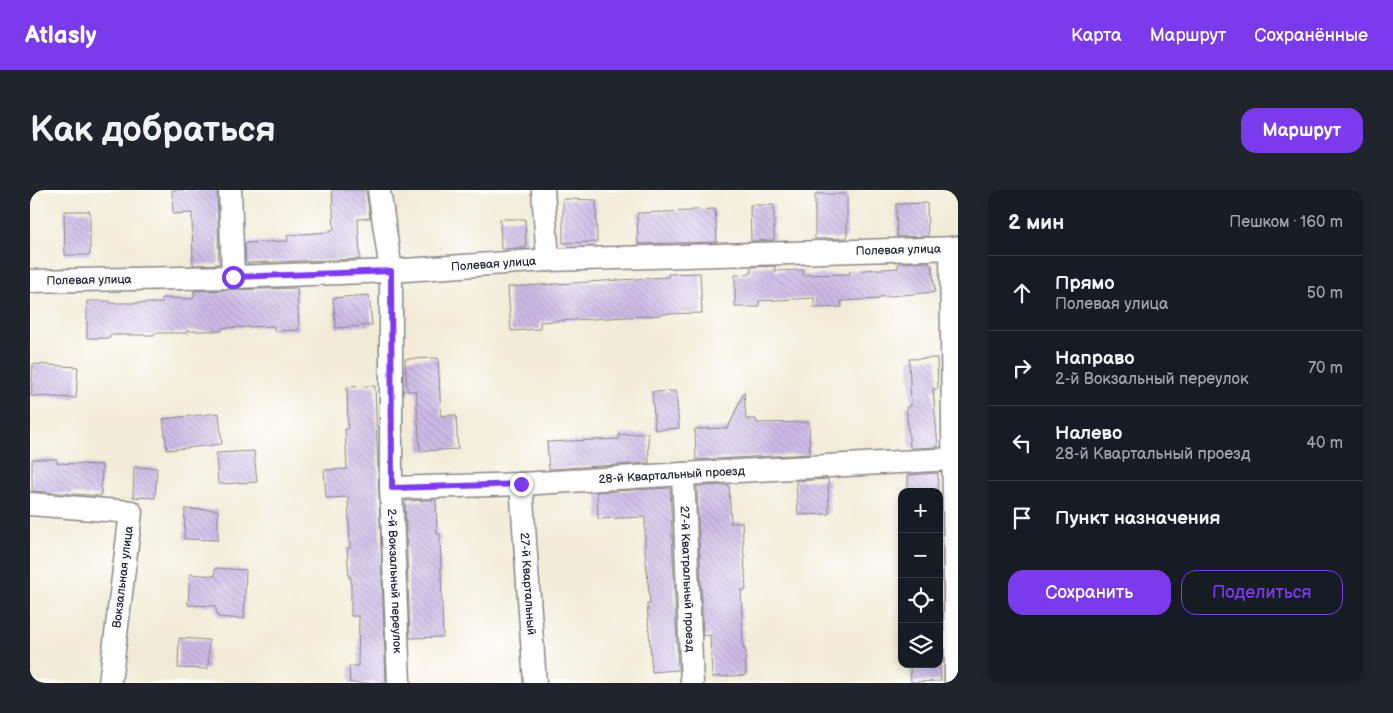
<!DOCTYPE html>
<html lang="ru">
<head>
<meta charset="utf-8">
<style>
  :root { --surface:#171b24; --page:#20242c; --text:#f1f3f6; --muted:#9ea1a6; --line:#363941; --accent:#7c3aed }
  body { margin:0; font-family:"Balsamiq Sans",sans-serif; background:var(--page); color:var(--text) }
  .controls { position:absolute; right:15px; bottom:15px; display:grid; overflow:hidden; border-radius:10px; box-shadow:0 2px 8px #0003 }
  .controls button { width:45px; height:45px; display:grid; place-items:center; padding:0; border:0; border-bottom:1px solid var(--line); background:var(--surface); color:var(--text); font:25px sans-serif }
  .stop { position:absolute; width:15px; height:15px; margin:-11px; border:4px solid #7c3aed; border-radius:50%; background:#fff }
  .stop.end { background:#7c3aed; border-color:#fff; box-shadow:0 1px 5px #0008 }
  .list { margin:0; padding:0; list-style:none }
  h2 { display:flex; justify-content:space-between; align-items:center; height:65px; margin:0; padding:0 20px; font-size:21px }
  h2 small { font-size:16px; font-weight:400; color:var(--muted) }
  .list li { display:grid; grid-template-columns:32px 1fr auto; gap:15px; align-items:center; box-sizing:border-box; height:75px; padding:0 20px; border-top:1px solid var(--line) }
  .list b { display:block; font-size:19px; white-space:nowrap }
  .list p { margin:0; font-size:16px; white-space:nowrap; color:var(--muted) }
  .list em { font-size:16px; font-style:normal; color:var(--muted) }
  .actions { display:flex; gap:10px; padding:15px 20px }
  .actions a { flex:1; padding:11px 0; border:1px solid var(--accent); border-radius:15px; text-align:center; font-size:18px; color:var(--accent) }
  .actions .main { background:var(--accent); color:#fff }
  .icon { flex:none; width:28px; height:28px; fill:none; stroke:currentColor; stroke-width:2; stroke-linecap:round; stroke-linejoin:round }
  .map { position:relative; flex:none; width:928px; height:493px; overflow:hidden; border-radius:15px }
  header { display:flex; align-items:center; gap:30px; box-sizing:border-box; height:70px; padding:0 25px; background:var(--accent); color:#fff }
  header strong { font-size:24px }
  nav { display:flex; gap:28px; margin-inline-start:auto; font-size:18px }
  .intro { display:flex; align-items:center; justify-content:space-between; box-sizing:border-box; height:120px; padding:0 30px }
  h1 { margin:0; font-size:35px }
  .button { padding:12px 22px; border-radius:15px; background:var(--accent); color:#fff; font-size:18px; font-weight:700 }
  main { display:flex; gap:30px; padding:0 30px }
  aside { flex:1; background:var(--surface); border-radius:15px; box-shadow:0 2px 8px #0003 }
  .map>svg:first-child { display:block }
  .building { fill:url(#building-back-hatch) }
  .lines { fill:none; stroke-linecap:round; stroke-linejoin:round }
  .minor-casing { stroke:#8a8789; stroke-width:25 }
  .minor { stroke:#fff; stroke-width:22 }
  .route { stroke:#7c3aed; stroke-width:6 }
  .labels { text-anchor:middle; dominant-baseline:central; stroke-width:4; stroke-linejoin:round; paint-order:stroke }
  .street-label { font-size:12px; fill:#22223b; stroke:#fff }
</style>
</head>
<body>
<header>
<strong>Atlasly</strong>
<nav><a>Карта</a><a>Маршрут</a><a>Сохранённые</a></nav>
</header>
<div class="intro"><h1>Как добраться</h1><a class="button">Маршрут</a></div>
<main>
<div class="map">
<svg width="928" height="493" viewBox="0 0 928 493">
  <defs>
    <pattern id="building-back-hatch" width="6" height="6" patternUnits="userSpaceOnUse" patternTransform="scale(1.25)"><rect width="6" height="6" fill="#cbbbe5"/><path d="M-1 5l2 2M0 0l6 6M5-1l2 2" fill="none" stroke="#aea0c5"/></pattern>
  </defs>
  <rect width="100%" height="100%" fill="#fff"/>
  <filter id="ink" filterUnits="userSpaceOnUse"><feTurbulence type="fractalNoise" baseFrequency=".02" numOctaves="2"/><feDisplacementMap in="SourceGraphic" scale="10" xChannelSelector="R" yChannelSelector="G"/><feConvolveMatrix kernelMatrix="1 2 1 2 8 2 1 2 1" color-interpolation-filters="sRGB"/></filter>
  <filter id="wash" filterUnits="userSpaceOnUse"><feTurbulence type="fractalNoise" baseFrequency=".0096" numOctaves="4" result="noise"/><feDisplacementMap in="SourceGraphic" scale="20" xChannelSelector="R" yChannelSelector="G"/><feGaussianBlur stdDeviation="1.12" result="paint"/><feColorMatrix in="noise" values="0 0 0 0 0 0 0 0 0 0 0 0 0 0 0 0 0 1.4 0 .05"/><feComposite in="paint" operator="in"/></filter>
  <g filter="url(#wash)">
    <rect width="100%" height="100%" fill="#f1ecd7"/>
    <g id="blocks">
      <g class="building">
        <path d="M142,0H187L189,74L163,75L162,23L143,24Z"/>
        <path d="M302,0H336L340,28L328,29L330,69L216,73L215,53L258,51L257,45L300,42V40H304Z"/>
        <path d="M785,4H817V48L785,49Z"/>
        <path d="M533,9L566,10L567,52L533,53Z"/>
        <path d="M897,13L898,46L867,47L866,14Z"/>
        <path d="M720,15H744V50L721,51Z"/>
        <path d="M685,19L687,52L608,54L607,23L662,21V20Z"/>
        <path d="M34,21H60V65H35Z"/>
        <path d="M470,29H495L496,58L471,59Z"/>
        <path d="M899,72L900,76L902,75L905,102L849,107V109L811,111L812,117L784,118V108L729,111V117H705V85L721,84V77L745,76V81L773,80V85L820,84V81L868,78V73Z"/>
        <path d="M670,83L672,123L632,124V125L510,132V139L481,141L478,97L638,87V84Z"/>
        <path d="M267,98L269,140L244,141V136L192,138V141H157V143H125V145H80V148H57V111H80V113H132V108L163,109V107H164V101Z"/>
        <path d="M339,105L342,135L306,138L303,108Z"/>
        <path d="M408,168L411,226L426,225L428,259L390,261L386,201H377L375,169Z"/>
        <path d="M907,168L908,199H903L908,257L880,258L876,217L881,216L879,169Z"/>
        <path d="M3,174L48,177L46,208L1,206Z"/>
        <path d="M345,196L356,493H320L319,476H328L329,426H321V387L319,388L317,358H320L318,307L296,308L294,280L317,279L315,239H318L317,197Z"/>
        <path d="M646,201L649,238L625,240L622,202Z"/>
        <path d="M714,202L716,229H726L727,233L779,232L780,264L666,270L665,239L698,238Z"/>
        <path d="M189,223L192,254L137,260L133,229Z"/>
        <path d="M618,243L619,273L519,279L517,252L589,249V245Z"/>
        <path d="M224,261L227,292L188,294L186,263Z"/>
        <path d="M2,269H27V273L72,275L71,306L2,301Z"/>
        <path d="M104,277L127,278L125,308L103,307Z"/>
        <path d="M908,283V302H878V285Z"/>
        <path d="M798,289L799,324L768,325L766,291Z"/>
        <path d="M699,295L701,333L712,332L716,400H711L713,459L715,458L716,485L682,487L680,445L673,446L667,296Z"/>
        <path d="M640,298L648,480L622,482L617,414H620L615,360V327L568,329L567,302Z"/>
        <path d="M406,310L407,344H410L413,447L380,448L375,311Z"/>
        <path d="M155,319L188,320V350L154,349Z"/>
        <path d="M185,378L216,380L214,429L188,427L185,416L158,415L160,384L185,386Z"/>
        <path d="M149,448L179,450L178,479L148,478Z"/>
        <path d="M880,474H910L911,491L881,492Z"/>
      </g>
    </g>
  </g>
  <g filter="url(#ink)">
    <use href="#blocks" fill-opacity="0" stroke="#8a8789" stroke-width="1"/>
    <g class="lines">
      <defs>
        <g id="minor">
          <path d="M200,0L203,87"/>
          <path id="s1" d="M349,0L361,81V298L369,493"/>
          <path d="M513,0L518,70"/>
          <path d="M921,58L926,493"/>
          <path id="s2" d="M0,91L203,87L361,81L518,70L928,58"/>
          <path id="s3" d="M653,284L662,493"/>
          <path id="s4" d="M491,294L505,493"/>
          <path id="s5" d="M361,298L491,294L653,284L923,269"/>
          <path d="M0,314L101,322L80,493"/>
        </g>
      </defs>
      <use href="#minor" class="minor-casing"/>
      <use href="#minor" class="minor"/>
    </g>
  </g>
  <g class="lines" filter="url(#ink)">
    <path class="route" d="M203,87L361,81L362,298L491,294"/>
  </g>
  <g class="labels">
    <g class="street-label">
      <text stroke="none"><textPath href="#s2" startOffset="869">Полевая улица</textPath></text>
      <text stroke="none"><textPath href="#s2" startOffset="464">Полевая улица</textPath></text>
      <text stroke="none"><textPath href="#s2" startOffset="59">Полевая улица</textPath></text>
      <text stroke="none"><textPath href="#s5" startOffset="281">28-й Квартальный проезд</textPath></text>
      <text transform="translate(93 387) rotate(-83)">Вокзальная улица</text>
      <text stroke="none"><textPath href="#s3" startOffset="105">27-й Кватральный проезд</textPath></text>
      <text stroke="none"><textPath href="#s1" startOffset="392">2-й Вокзальный переулок</textPath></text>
      <text stroke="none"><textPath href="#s4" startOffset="100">27-й Квартальный</textPath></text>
    </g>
  </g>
</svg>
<div class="controls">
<button>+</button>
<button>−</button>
<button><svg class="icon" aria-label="locate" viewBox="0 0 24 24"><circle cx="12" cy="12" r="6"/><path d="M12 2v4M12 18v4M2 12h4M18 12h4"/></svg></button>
<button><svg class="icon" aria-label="layers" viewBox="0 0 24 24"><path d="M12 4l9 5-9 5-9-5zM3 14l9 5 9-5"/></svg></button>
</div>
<div class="stop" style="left:203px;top:87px"></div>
<div class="stop end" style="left:491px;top:294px"></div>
</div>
<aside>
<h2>2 мин<small>Пешком · 160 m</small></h2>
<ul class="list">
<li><svg class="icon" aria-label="ahead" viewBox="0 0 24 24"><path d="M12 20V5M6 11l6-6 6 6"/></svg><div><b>Прямо</b><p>Полевая улица</p></div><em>50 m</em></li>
<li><svg class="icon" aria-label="right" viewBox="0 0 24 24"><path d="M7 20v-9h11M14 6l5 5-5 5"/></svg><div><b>Направо</b><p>2-й Вокзальный переулок</p></div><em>70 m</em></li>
<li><svg class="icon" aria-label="left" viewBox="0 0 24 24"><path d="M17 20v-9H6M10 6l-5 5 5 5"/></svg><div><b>Налево</b><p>28-й Квартальный проезд</p></div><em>40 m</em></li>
<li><svg class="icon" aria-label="arrive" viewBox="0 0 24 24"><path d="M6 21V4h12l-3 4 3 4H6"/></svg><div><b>Пункт назначения</b></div></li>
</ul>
<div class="actions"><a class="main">Сохранить</a><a>Поделиться</a></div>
</aside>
</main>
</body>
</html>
